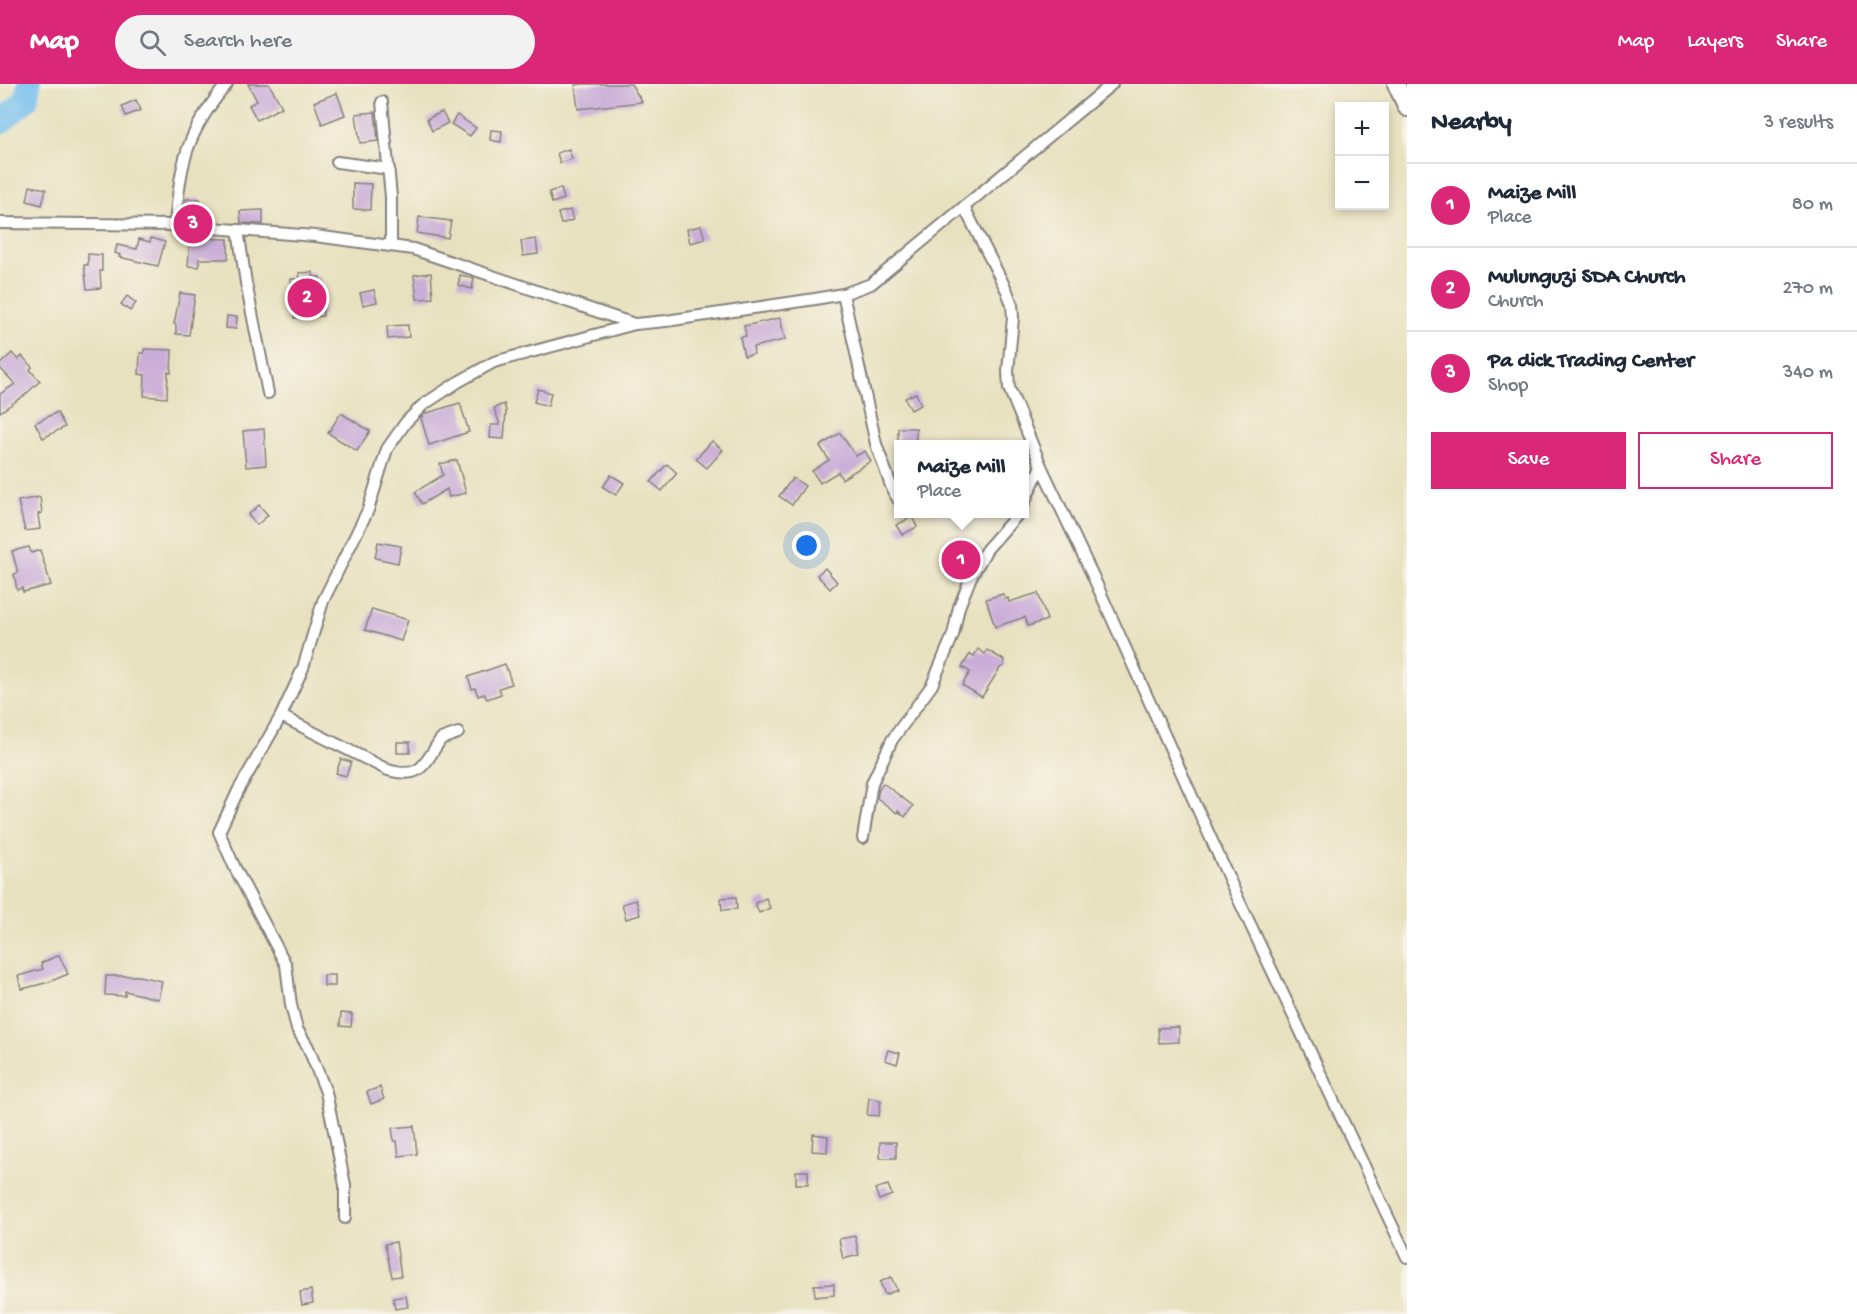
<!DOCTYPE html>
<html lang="en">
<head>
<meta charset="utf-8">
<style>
  :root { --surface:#fff; --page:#f2f2f3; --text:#1f2937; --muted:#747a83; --line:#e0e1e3; --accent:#db2777 }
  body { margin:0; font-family:"Gochi Hand",sans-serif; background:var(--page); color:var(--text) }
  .controls { position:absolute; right:18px; top:18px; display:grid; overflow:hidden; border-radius:0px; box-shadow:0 3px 9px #0003 }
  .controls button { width:54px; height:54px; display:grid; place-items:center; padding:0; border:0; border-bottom:2px solid var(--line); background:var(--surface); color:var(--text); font:30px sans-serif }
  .you { position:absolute; left:807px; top:462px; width:21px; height:21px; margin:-15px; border:4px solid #fff; border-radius:50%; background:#1a73e8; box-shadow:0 0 0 9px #1a73e833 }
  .badge { display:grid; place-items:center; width:39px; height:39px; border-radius:50%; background:var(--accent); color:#fff; font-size:20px; font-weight:700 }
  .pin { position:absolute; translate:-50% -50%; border:3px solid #fff; box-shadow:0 2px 6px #0006 }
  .popup { position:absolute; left:894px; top:356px; width:135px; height:78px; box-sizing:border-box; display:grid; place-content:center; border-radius:0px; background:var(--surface); filter:drop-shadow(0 2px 4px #0005); font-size:20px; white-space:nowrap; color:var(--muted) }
  .popup b { font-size:22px; color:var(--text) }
  .popup::after { content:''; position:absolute; left:50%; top:100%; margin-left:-12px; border:12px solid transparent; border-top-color:var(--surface) }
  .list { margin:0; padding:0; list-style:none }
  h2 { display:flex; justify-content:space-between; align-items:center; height:78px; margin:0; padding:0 24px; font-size:26px }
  h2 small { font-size:20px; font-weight:400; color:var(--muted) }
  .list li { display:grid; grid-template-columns:39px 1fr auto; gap:18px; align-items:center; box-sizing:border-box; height:84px; padding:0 24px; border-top:2px solid var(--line) }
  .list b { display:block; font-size:22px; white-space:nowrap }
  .list p { margin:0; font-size:20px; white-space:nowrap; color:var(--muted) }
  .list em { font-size:20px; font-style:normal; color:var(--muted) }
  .actions { display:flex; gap:12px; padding:18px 24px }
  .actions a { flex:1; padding:14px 0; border:2px solid var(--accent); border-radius:0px; text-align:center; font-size:21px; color:var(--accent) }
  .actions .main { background:var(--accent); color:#fff }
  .icon { flex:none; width:33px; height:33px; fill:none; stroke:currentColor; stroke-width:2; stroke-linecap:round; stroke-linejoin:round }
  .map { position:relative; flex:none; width:1407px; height:1230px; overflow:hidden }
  header { display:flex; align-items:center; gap:36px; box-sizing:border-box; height:84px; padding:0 30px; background:var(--accent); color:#fff }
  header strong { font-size:28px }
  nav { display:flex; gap:33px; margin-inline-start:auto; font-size:21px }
  .search { width:420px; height:54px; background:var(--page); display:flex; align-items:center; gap:15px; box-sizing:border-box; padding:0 21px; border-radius:33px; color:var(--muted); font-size:22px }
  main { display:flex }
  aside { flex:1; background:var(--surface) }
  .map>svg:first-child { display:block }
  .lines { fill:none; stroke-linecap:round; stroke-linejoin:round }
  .river { stroke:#75c0ef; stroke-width:24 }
  .building { fill:#caadd8 }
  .minor-casing { stroke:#85827d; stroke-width:14 }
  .secondary-casing { stroke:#85827d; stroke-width:20 }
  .minor { stroke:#fff; stroke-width:10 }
  .secondary { stroke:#fff; stroke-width:16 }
</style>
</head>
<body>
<header>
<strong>Map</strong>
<div class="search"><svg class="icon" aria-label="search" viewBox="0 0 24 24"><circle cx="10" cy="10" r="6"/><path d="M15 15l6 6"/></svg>Search here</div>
<nav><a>Map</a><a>Layers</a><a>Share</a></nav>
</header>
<main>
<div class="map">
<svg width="1407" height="1230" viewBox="0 0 1407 1230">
  <rect width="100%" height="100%" fill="#f7f3e8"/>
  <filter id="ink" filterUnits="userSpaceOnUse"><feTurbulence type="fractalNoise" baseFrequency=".0167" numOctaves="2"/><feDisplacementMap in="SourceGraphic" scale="12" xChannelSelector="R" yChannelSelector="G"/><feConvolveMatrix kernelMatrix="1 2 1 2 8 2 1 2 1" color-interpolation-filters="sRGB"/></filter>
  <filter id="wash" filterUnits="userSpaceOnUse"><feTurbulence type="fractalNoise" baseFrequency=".008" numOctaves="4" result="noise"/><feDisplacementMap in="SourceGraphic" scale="24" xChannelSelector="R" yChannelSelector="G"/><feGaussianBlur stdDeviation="1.35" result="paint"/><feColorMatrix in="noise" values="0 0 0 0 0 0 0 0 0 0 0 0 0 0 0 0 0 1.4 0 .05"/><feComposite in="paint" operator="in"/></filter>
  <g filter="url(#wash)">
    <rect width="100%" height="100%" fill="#e8e1bf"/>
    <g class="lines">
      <path class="river" d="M0,39L26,16L29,0"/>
    </g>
    <g id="blocks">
      <g class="building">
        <path d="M248,0H269L282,23L257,36L249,21L257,17Z"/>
        <path d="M584,0H631L642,18L578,25L575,1Z"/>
        <path d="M337,9L345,31L322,40L314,18Z"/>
        <path d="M136,16L141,26L126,32L122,22Z"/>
        <path d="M375,28L378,57L360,59L356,30Z"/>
        <path d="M442,28L448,39L432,47L427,35Z"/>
        <path d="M457,31L476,44L470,52L451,40Z"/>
        <path d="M491,46L502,47L501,58L490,56Z"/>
        <path d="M569,65L572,75L560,79L557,69Z"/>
        <path d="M353,99L371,100L370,126L353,125Z"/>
        <path d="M30,102L46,105L42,121L27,117Z"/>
        <path d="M561,104L564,115L552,119L549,108Z"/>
        <path d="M186,115H200L199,135L185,134Z"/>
        <path d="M263,126V140L241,139L240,127Z"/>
        <path d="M570,126L573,136L561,140L558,129Z"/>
        <path d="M419,133L451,137L448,154L417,149Z"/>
        <path d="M701,142L705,155L690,159L687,145Z"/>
        <path d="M151,154L165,158L158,182L119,173L120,171L115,169L117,161L137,165L139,155L150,158Z"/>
        <path d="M190,154L228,155V175H199V183L188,182Z"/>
        <path d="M536,155L538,170L523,172L521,157Z"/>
        <path d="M88,170L102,171V187H100L101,204L87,205L84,181H88Z"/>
        <path d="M313,188V193H320L323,232L294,234L291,195H300L299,189Z"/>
        <path d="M431,189L433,214L417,215L414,191Z"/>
        <path d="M460,191L474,194L472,205L458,201Z"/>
        <path d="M374,206L377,218L363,221L360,209Z"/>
        <path d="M180,209L195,211L189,251L176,250V241L174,240Z"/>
        <path d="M127,212L136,219L130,227L121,220Z"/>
        <path d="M227,232L237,233L236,245L226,244Z"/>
        <path d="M780,234L785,256L753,263L754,270L744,272L740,253L746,252L744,242Z"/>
        <path d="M408,241L409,253L388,255L387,242Z"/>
        <path d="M144,265L172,266L171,289L168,288L167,314L144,312L145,291L139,290L140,269H144Z"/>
        <path d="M12,269L18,276L22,272L32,283L30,286L40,297L25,311L0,328V310L15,300L0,284V280Z"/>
        <path d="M538,305L551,309L548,322L534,318Z"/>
        <path d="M916,309L921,321L911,326L905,314Z"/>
        <path d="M460,319L469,348L429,361L421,334L424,330Z"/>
        <path d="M504,320L506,327L504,355L490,354L491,341H500L494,324Z"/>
        <path d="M57,328L65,343L43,354L35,339Z"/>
        <path d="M341,329L370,347L357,367L328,349Z"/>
        <rect x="898" y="344" width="18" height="16"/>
        <path d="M264,345L266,381L246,383L243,347Z"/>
        <path d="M840,349L856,372L865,367L871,377L842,395L838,388L820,399L812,387L829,376L820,362Z"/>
        <path d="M712,357L723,366L707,384L696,375Z"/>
        <path d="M457,376L466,409L449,413L447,405L422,420L415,408L443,391L440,380Z"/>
        <path d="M667,380L677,389L662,407L651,398Z"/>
        <path d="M611,391L624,399L616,411L603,403Z"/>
        <path d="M793,394L805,402L792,421L779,412Z"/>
        <path d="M40,413L42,429L38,430L40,445L25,447L18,417Z"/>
        <path d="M259,421L268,431L257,441L248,431Z"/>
        <path d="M912,433L917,443L902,451L896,441Z"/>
        <path d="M378,458L401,462L398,479L375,474Z"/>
        <path d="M29,463L31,469L40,466L51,501L23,508L22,504L17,506L14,490L18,489L12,467Z"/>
        <path d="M959,467L969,473L962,485L952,479Z"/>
        <path d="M825,484L837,498L830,505L817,491Z"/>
        <path d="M1038,509L1047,536L1028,542L1025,533L995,543L986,515L1003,510L1005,515L1008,514L1009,518Z"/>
        <path d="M372,525L408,536L401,557L365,546Z"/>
        <path d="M978,565L985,570L987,566L1004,576V582L1000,584L982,613L962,601L970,588L962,583L970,570L974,572Z"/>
        <path d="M505,580L512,600L499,604L501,610L487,615L484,610L478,612L475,604L472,605L468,593Z"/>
        <rect x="397" y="658" width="13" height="11"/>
        <path d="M341,675L351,678L346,692L336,689Z"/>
        <path d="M883,699L913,722L905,733L898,727L897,729L877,714L879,705Z"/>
        <path d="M736,813L737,825L722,826L721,814Z"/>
        <path d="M766,814L770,824L759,829L755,819Z"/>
        <path d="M636,816L640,831L626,835L622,820Z"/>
        <path d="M59,871L68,890L49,898L22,905L18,892L43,885L41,879Z"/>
        <rect x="324" y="891" width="11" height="11"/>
        <path d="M106,892H138L162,897L158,915L125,907V912L105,911Z"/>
        <path d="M341,929L352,930L351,943L340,942Z"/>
        <path d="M1179,943V958L1159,959L1158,944Z"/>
        <path d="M888,966L900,969L897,980L885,976Z"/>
        <path d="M380,1003L384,1015L371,1020L367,1008Z"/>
        <path d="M869,1014L881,1016L879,1032L867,1031Z"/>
        <path d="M414,1042L417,1070L399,1072L397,1057H394L392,1044Z"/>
        <path d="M813,1050L828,1052L827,1068L812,1067Z"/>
        <rect x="880" y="1058" width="16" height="16"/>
        <rect x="796" y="1087" width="12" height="13"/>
        <path d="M888,1101L892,1111L879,1116L875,1105Z"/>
        <path d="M855,1152L859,1171L843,1175L839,1155Z"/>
        <path d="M396,1158L401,1192L392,1193L385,1160Z"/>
        <path d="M891,1193L897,1206L885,1211L880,1198Z"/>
        <path d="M834,1200V1211L815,1213L814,1201Z"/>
        <path d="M311,1206L313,1219L302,1221L300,1208Z"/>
        <path d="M406,1212L408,1223L395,1225L393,1214Z"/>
      </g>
    </g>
  </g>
  <g filter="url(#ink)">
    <use href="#blocks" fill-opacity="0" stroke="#85827d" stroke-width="1.5"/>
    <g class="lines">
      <defs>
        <g id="minor">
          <path d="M382,18L391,113V162"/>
          <path d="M337,78L389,85"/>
          <path d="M964,123L1007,207L1012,221L1013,234L1008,287L1009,304L1041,382L1092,490L1235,808L1407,1173"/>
          <path d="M0,139L175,141L315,152L413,165L634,240"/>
          <path d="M175,141C181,78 185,50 227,0"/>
          <path d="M238,146L246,199L268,309"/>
          <path d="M843,210L876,360L893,407L898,415"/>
          <path d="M1024,419L1041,382"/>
          <path d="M281,632L388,686C423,696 424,679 441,655L458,649"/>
          <path d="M863,754L872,699L892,656L932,601L953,551L959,523L971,493L987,465L1018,430"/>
          <path d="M345,1134V1101L326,1008L308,963L297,945L291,921L286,881L235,784L219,748L238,707L281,632L303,584L323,517L368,426L387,365L406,338L423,321L458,298L494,278L635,240L666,237L815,215L843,210L871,200L1112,0"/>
        </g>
        <path id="secondary" d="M1396,0L1407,24"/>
      </defs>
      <use href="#minor" class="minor-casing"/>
      <use href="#secondary" class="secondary-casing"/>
      <use href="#minor" class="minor"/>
      <use href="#secondary" class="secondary"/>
    </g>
  </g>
</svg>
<div class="controls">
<button>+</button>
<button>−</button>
</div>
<div class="you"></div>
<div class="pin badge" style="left:961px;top:476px">1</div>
<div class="popup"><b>Maize Mill</b>Place</div>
<div class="pin badge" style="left:307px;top:214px">2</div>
<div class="pin badge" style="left:193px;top:140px">3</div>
</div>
<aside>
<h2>Nearby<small>3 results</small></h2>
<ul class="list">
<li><span class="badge">1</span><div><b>Maize Mill</b><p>Place</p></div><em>80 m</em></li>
<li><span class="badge">2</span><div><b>Mulunguzi SDA Church</b><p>Church</p></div><em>270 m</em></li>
<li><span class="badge">3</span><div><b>Pa dick Trading Center</b><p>Shop</p></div><em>340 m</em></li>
</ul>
<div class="actions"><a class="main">Save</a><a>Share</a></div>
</aside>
</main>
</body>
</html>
